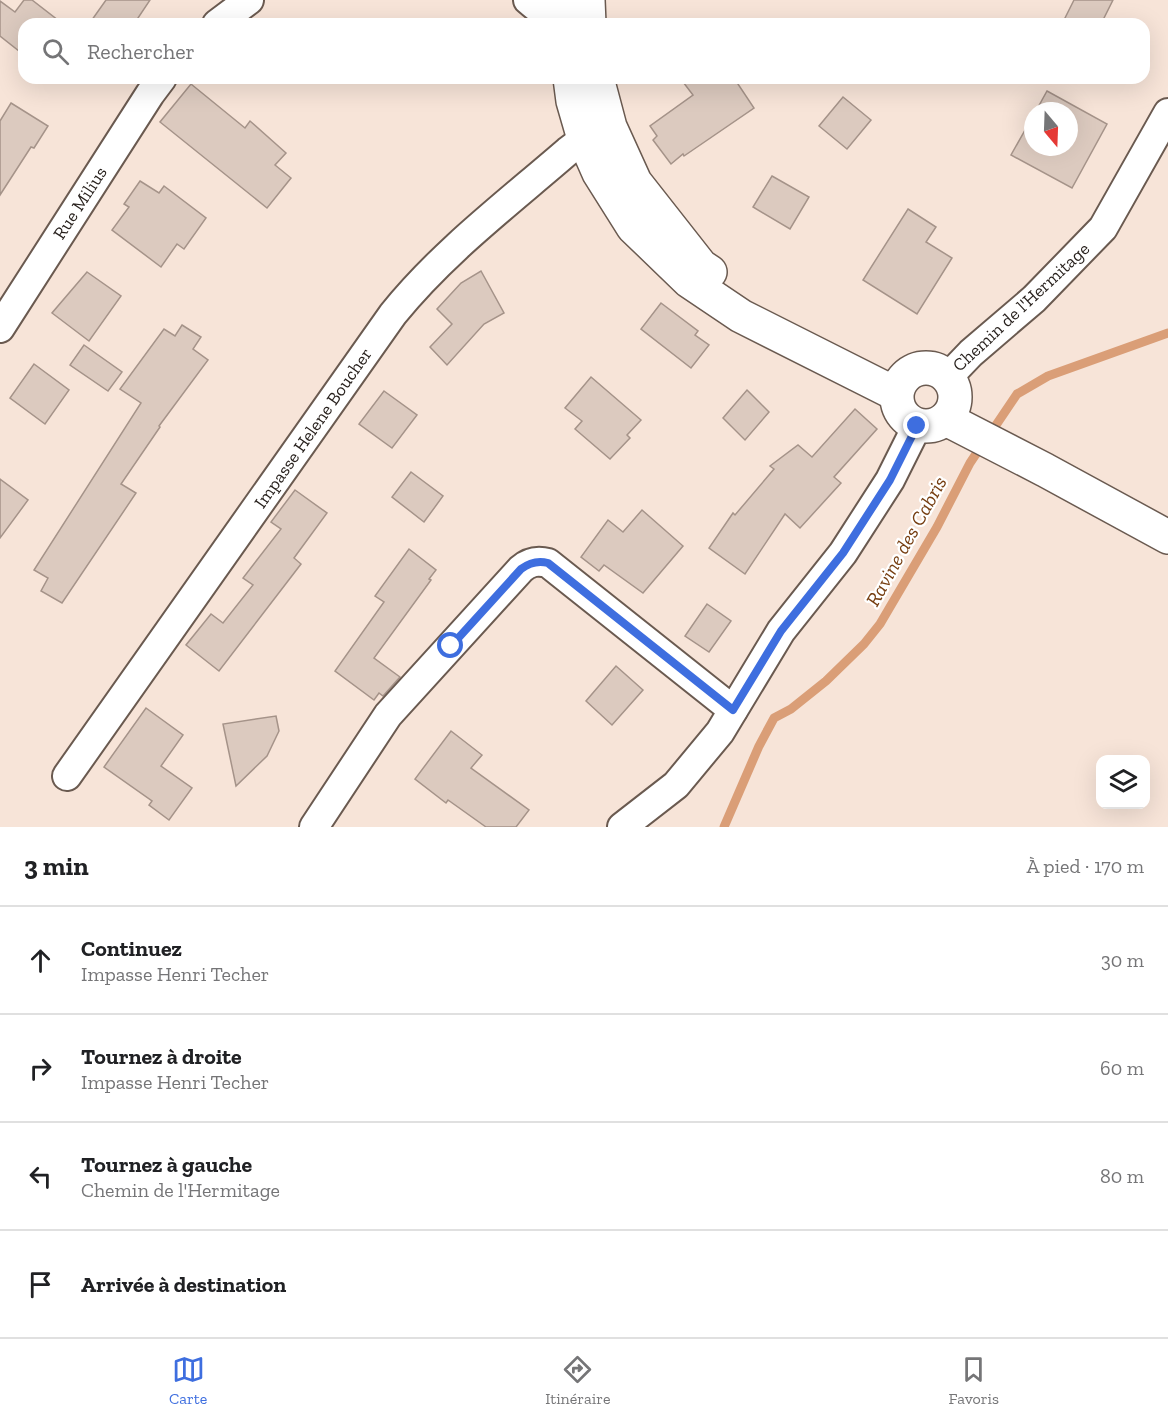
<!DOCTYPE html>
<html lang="fr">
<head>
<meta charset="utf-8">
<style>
  :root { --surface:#fff; --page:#f2f2f2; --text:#202124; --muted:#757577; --line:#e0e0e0; --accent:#3e6edf }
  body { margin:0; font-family:"Zilla Slab",serif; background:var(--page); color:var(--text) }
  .controls { position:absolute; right:18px; bottom:18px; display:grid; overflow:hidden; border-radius:12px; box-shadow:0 6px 24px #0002 }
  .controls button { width:54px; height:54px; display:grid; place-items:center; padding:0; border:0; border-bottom:2px solid var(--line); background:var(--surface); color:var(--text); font:30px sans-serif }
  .compass { position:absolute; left:1024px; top:102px; width:54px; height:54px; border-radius:50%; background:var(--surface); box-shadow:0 6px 24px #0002; rotate:161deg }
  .stop { position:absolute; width:18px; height:18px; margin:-14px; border:4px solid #3e6edf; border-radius:50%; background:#fff }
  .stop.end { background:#3e6edf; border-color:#fff; box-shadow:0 2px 6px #0008 }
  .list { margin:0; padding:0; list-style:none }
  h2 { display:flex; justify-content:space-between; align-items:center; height:78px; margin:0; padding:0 24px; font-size:26px }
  h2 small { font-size:20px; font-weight:400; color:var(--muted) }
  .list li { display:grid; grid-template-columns:39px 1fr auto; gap:18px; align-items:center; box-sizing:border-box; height:108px; padding:0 24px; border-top:2px solid var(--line) }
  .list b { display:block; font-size:22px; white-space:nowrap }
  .list p { margin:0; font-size:20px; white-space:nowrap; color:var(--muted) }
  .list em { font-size:20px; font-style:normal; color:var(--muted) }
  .icon { flex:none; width:33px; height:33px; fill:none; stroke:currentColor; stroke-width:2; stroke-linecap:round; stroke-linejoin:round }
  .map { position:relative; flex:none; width:1168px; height:827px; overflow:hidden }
  .search { position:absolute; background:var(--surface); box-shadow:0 6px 24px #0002; left:18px; right:18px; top:18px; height:66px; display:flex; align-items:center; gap:15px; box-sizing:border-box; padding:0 21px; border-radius:18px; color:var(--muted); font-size:22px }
  .sheet { height:510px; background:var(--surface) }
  nav { display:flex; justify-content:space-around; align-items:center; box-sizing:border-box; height:84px; border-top:2px solid var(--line); background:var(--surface); font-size:16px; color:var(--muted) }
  nav a { display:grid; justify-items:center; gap:3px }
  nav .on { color:var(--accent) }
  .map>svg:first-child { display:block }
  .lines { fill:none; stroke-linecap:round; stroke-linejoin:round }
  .stream { stroke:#da9e77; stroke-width:9 }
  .building { fill:#dccabf; stroke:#a59389; stroke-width:1.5 }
  .minor-casing { stroke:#6a5a50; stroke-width:32 }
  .secondary-casing { stroke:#6a5a50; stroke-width:36 }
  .minor { stroke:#fff; stroke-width:28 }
  .secondary { stroke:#fff; stroke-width:33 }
  .route { stroke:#3e6edf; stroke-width:8 }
  .labels { text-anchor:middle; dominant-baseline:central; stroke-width:4.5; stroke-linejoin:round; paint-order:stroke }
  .street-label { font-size:18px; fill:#261f1b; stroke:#fff }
  .water-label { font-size:20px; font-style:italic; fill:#763e11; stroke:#fff }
</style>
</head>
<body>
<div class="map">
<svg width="1168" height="827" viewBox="0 0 1168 827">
  <rect width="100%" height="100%" fill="#f7e4d8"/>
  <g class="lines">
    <g class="stream">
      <path d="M990,434L1017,394L1048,376L1168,333"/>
      <path d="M724,827L759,746L774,718L791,709L826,681L864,644L880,624L937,527L970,463L982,445"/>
    </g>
  </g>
  <g class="building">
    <path d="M24,0H32L63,24H24V55L0,36V1L15,12Z"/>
    <path d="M106,0H150L134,24H89Z"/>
    <path d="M1074,0H1113L1101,24H1062Z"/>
    <path d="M680,78H734L754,108L684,156L683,154L671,164L653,140L657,136L650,126L693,95Z"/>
    <path d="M191,84L245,128L250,121L286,153L275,165L291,178L267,208L160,122Z"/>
    <path d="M1047,91L1107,124L1072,188L1011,155L1033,116V147H1069V111H1036Z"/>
    <path d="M843,97L871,120L847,149L819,126Z"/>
    <path d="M11,103L48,126L34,148L31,147L0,195V121Z"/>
    <path d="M772,176L809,197L790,229L753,207Z"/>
    <path d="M140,181L159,193L164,186L206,218L184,249L177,244L161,267L112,230L129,207L124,204Z"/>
    <path d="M908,209L936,227L926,242L952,258L917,314L863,280Z"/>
    <path d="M481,271L504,313L484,324L447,365L430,347L452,324L437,309L461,283Z"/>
    <path d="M87,272L121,296L89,341L52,313Z"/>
    <path d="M661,303L698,331L695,335L709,345L691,368L641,329Z"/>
    <path d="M182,325L201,337L193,349L208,360L159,426L160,427L121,484L136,493L62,603L41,591L48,578L34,570L141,403L120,389L164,329L175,336Z"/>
    <path d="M84,345L122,372L108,391L70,365Z"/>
    <path d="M34,364L69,390L45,424L10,398Z"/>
    <path d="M591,377L641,420L627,435L630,438L610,459L575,429L582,421L565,408Z"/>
    <path d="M747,390L769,412L745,440L723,418Z"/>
    <path d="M384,391L417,415L392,448L359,424Z"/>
    <path d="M855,409L877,429L834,477L841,483L800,528L785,514L745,574L709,548L733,513L735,515L774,469L770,466L798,445L812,457Z"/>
    <path d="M411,472L443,496L424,522L392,497Z"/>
    <path d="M0,479L28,500L0,538Z"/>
    <path d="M295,490L327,513L294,558L301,564L219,671L186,645L211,614L223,623L253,585L243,578L281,529L271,522Z"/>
    <path d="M642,510L683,546L643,593L604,565L599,571L581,557L608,520L623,532Z"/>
    <path d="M409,549L436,570L429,579L431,580L374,658L400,677L383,696L379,693L374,700L335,671L384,602L375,596Z"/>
    <path d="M707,604L731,621L709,652L685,636Z"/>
    <path d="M616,666L643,690L612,725L586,701Z"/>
    <path d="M146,708L183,735L161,766L192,788L169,820L149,805L152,801L104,767Z"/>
    <path d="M276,716L279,731L267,756L236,786L223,724Z"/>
    <path d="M451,731L482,755L471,768L529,810L516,827H486L448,800L446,803L415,779Z"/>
  </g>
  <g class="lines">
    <defs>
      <g id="minor">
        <path d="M528,0C550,19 555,20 584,17"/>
        <path d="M217,24L249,0"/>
        <path d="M0,328L150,94L162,78"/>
        <path d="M948,377L971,353L1034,299L1103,228L1168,113"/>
        <path d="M67,776L393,314C443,252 508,203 568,151L584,139L602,131"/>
        <path d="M314,827L388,715L521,569C529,562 537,560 548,563L733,710"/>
        <path d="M622,827L676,785L720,732L781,631L843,553L890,480L917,426"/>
      </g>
      <g id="secondary">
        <path d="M561,0L562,24"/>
        <path d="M588,0L589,24"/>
        <path d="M570,78L573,101L584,139L599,173L633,227L689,281L741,316L896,394"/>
        <path d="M597,78L610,127L635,182L701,266L710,272"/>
        <circle cx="926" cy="397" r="29"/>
        <path d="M946,419L1045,470L1168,537"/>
      </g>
    </defs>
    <use href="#minor" class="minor-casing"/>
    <use href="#secondary" class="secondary-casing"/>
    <use href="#minor" class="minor"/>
    <use href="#secondary" class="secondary"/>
  </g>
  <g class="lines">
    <path class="route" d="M451,646L521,569C529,563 537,560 548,563L733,710L781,631L843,553L890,480L917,426"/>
  </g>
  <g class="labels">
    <g class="street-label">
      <text transform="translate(80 203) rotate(-57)">Rue Milius</text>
      <text transform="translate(1021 307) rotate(-43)">Chemin de l'Hermitage</text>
      <text transform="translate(313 428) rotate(-55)">Impasse Helene Boucher</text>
    </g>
    <g class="water-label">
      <text transform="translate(906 541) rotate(-61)">Ravine des Cabris</text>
    </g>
  </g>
</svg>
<div class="controls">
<button><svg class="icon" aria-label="layers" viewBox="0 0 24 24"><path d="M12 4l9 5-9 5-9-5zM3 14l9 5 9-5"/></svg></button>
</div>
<svg class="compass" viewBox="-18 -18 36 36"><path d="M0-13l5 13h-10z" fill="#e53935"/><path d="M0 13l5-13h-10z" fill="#757577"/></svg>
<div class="stop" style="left:451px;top:646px"></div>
<div class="stop end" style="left:917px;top:426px"></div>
<div class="search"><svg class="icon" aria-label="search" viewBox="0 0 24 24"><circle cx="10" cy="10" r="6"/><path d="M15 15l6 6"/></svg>Rechercher</div>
</div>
<section class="sheet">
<h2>3 min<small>À pied · 170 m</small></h2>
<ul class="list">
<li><svg class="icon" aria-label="ahead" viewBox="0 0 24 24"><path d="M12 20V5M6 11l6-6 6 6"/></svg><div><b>Continuez</b><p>Impasse Henri Techer</p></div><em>30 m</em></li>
<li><svg class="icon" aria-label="right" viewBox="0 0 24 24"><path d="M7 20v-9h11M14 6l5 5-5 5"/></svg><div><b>Tournez à droite</b><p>Impasse Henri Techer</p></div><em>60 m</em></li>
<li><svg class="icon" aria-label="left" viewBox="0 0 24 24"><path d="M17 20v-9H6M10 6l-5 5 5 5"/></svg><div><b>Tournez à gauche</b><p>Chemin de l'Hermitage</p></div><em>80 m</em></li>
<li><svg class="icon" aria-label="arrive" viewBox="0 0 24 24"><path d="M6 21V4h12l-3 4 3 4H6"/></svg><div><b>Arrivée à destination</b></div></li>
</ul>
</section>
<nav>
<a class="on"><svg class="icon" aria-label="map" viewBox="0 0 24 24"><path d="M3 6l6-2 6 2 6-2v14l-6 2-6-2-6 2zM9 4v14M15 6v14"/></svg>Carte</a>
<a><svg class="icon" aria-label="directions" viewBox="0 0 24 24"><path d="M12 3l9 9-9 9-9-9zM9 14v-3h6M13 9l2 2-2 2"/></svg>Itinéraire</a>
<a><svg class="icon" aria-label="saved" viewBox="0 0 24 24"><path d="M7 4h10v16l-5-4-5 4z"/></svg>Favoris</a>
</nav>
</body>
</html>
